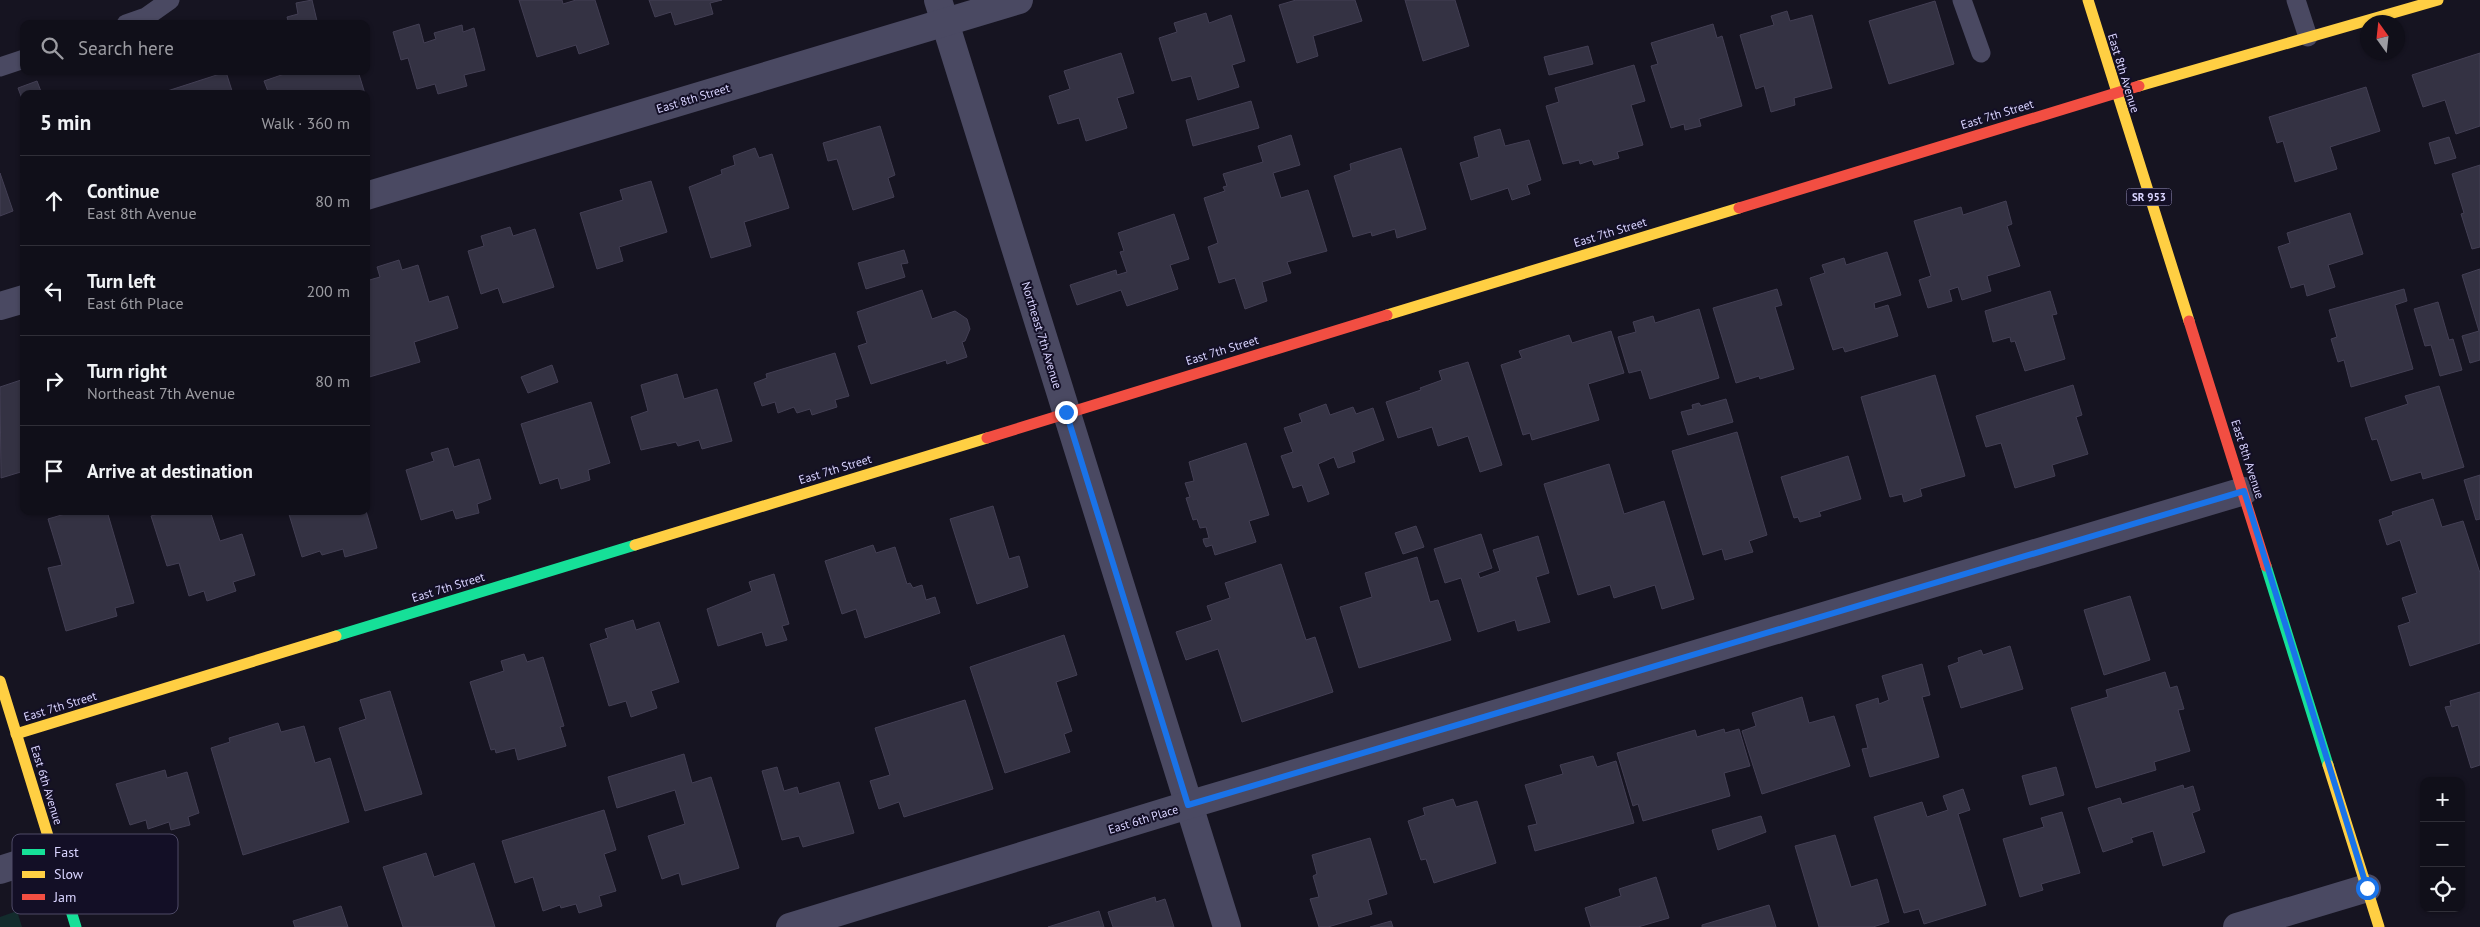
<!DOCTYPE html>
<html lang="en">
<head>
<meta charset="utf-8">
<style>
  :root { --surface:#100f19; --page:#1e1d26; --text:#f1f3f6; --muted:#9c9ca2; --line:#302f38 }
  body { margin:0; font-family:"PT Sans",sans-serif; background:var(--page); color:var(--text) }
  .controls { position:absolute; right:15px; bottom:15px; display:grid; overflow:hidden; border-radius:10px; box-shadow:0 1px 4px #0004 }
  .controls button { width:45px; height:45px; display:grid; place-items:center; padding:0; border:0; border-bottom:1px solid var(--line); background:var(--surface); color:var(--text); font:25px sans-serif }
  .compass { position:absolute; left:2360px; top:15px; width:45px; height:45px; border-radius:50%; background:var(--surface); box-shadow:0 1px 4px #0004; rotate:345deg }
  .stop { position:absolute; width:15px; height:15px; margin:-11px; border:4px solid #1a73e8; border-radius:50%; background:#fff }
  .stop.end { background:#1a73e8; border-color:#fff; box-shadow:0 1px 5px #0008 }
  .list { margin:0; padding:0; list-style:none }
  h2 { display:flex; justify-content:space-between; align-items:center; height:65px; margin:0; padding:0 20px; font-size:21px }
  h2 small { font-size:16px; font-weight:400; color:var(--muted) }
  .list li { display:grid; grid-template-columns:32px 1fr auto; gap:15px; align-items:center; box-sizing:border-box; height:90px; padding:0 20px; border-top:1px solid var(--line) }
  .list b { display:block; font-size:19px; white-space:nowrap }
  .list p { margin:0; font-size:16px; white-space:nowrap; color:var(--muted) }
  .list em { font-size:16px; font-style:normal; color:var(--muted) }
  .icon { flex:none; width:28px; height:28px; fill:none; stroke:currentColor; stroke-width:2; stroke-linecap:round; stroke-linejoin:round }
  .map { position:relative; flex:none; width:2480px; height:927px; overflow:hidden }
  .search { position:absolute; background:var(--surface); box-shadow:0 1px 4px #0004; left:20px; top:20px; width:350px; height:55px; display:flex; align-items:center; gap:12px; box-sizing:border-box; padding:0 18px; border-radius:10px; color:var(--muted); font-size:19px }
  .panel { position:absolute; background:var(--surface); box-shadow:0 1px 4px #0004; left:20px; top:90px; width:350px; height:425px; border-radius:10px }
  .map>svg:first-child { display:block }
  .green { fill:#132c2d }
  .building { fill:#343243; stroke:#433f54 }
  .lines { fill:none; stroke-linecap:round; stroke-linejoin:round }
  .lane { stroke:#4a4962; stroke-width:19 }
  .street { stroke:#4a4962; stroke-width:28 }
  .fast { stroke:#16e098; stroke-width:11 }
  .slow { stroke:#ffcf43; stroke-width:11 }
  .jam { stroke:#f24e42; stroke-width:11 }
  .route { stroke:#1a73e8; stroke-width:6 }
  .labels { text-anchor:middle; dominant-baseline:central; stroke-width:4; stroke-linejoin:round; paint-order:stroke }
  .shield { fill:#130f26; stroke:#9e99be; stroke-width:1 }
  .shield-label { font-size:11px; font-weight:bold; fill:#d9d4ff }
  .street-label { font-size:12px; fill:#d9d4ff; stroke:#130f26 }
  .key { fill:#130f26; stroke:#4e4a67; stroke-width:1 }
  .key-label { font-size:14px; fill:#d9d4ff }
</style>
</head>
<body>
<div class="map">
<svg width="2480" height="927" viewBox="0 0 2480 927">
  <rect width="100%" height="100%" fill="#161421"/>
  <path class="green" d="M17,911L22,927H0V917Z"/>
  <g class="building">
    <path d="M312,0L317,21L289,24L287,17L298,14L296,3Z"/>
    <path d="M519,0H562L563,4L576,0H595L609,44L579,54L576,45L537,57Z"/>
    <path d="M649,0H722L710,3L713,14L675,25L671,12L655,17Z"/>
    <path d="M1296,0H1355L1362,21L1313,36L1318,56L1297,63L1279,5Z"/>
    <path d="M1405,0H1455L1469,46L1423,61Z"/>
    <path d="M1935,1L1954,64L1889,84L1869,21Z"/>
    <path d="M1787,11L1790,21L1812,15L1832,88L1794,98L1795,105L1771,112L1764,86L1756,89L1740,35L1774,25L1771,16Z"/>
    <path d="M1206,13L1209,23L1231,15L1245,61L1232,65L1239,87L1198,100L1191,76L1172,81L1159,38L1177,32L1174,23Z"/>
    <path d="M419,24L424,43L436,39L434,33L462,25L463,32L474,28L485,70L464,75L467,86L438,94L435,84L417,89L408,58L401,60L393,32Z"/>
    <path d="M1713,24L1717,38L1722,36L1742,106L1699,119L1701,126L1685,130L1684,124L1671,128L1651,66L1658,64L1651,43Z"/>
    <path d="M1588,46L1593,64L1549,75L1544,57Z"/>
    <path d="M1121,53L1134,93L1117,98L1127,128L1086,141L1079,118L1058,124L1049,96L1070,89L1064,71Z"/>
    <path d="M2480,53V126L2456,134L2445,100L2423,107L2412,75Z"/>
    <path d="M1634,65L1645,101L1631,105L1643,145L1617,152L1619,158L1594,165L1592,160L1580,164L1579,160L1563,164L1546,106L1559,102L1555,88Z"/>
    <path d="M293,71H358L365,94H269L264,81Z"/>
    <path d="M226,72L233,94H158Z"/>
    <path d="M37,81L42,94H24V104L18,88Z"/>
    <path d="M2366,87L2380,131L2330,147L2337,169L2295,182L2283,141L2277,143L2269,117Z"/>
    <path d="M1251,101L1259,128L1193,146L1186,120Z"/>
    <path d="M880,126L895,175L888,178L894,197L853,210L837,159L828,161L823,143Z"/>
    <path d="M1500,129L1505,146L1529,140L1541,180L1527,185L1530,194L1512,200L1508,188L1471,200L1460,163L1479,157L1474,137Z"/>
    <path d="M1291,135L1300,165L1273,173L1281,198L1308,190L1327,251L1287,262L1291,273L1262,282L1267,301L1245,309L1235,278L1219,283L1208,247L1218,243L1204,198L1225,191L1223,187L1227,186L1223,174L1263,162L1258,146Z"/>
    <path d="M2449,137L2456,158L2435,164L2429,143Z"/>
    <path d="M755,148L759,158L772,154L789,208L744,222L751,246L711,258L689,187L722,174L721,170L735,165L733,156Z"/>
    <path d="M1401,148L1426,229L1397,238L1395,229L1372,236L1371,232L1353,237L1334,176L1351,170L1350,164Z"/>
    <path d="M2480,165V247L2472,249L2461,214L2464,213L2452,174Z"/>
    <path d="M0,173L13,211L0,216Z"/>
    <path d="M651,181L667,232L619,247L623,261L597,269L580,213L623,200L620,190Z"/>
    <path d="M2006,201L2012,224L2007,226L2020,266L1987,276L1991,291L1962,300L1958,287L1949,290L1952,301L1928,308L1919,280L1931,276L1914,221L1961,207L1963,215Z"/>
    <path d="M2350,213L2363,254L2328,265L2335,287L2307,296L2304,284L2291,288L2278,247L2290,243L2287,233Z"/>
    <path d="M1174,214L1189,259L1170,265L1178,289L1127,306L1121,290L1077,305L1070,285L1116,270L1117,275L1127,272L1120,252L1124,251L1118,233Z"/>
    <path d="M510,227L513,236L535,229L554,287L503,303L498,288L481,294L468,251L484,246L481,236Z"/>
    <path d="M904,250L908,263L901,264L905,277L866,289L858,263Z"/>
    <path d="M1887,252L1901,295L1874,303L1875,309L1888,305L1898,336L1845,352L1843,347L1833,350L1810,278L1825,273L1822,265L1844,258L1846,265Z"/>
    <path d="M399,260L402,270L418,265L429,302L448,296L458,328L414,342L420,362L366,378V281L380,277L377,267Z"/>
    <path d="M2480,269V360L2470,363L2462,336L2479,331L2462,275Z"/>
    <path d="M1777,289L1782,305L1775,307L1794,369L1760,379L1759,376L1736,383L1713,308Z"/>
    <path d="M2404,289L2407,301L2395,305L2413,369L2351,387L2344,360L2338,362L2331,339L2337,337L2329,310Z"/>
    <path d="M922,290L932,319L955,311L967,319L970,329L965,341L962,342L967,357L947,364L946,360L871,384L858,346L867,343L857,312Z"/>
    <path d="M2050,291L2057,314L2052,315L2065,359L2025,371L2015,341L2011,342L2010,337L1993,342L1985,311Z"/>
    <path d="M2438,302L2449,340L2453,339L2462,370L2440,376L2431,345L2425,346L2414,309Z"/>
    <path d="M1699,309L1719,378L1650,399L1641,370L1629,373L1618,337L1636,332L1633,322L1653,316L1655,323Z"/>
    <path d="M1611,331L1624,373L1588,384L1599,420L1532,440L1530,433L1523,435L1501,365L1522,358L1519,351L1569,335L1572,343Z"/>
    <path d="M835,353L849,396L835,400L837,407L812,415L810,409L797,413L794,407L778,413L775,402L762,406L754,383L767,378L766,374Z"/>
    <path d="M1468,362L1502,465L1480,472L1468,436L1438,446L1432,427L1398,438L1386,402L1421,390L1420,388L1442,380L1439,371Z"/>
    <path d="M552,365L558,382L528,393L521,377Z"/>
    <path d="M677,374L684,399L717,389L732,441L702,449L699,440L678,446L676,442L641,450L631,417L648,411L641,385Z"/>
    <path d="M1935,375L1965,476L1920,489L1922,496L1904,502L1902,494L1890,497L1861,397Z"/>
    <path d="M24,379V471L1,478L0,387Z"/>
    <path d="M2073,385L2082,415L2076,417L2088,454L2052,465L2055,476L2015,488L2001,443L1986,447L1976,416Z"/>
    <path d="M2439,386L2464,467L2423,479L2421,472L2391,481L2377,439L2372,440L2365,418L2408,404L2405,396Z"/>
    <path d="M1726,399L1733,422L1688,435L1681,412L1693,409L1692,405L1699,403L1701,406Z"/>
    <path d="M591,402L610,463L588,470L590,480L561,489L558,478L540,484L521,424Z"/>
    <path d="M1326,404L1330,415L1353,407L1356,414L1373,408L1384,440L1352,452L1355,462L1338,468L1334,457L1318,464L1329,494L1308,502L1302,485L1293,488L1281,456L1293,452L1284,428L1302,422L1299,414Z"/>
    <path d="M1737,432L1767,535L1749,541L1753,552L1725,560L1722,549L1703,555L1672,451Z"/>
    <path d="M1246,443L1269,515L1249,521L1256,542L1215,555L1212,545L1206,547L1204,543L1203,539L1209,538L1206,527L1200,528L1197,519L1193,520L1186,498L1190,497L1185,483L1194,481L1189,462Z"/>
    <path d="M448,448L454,467L479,459L491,499L477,504L479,513L467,516L456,519L453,510L421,520L406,470L434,461L431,453Z"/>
    <path d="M1848,456L1861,499L1819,512L1821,516L1800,522L1798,517L1794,518L1781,477Z"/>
    <path d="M1609,464L1624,514L1664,501L1694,599L1662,609L1655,585L1614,598L1610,585L1578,595L1544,484Z"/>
    <path d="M2480,475V519L2476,520L2464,480Z"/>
    <path d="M2433,499L2442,527L2463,521L2480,573V643L2410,666L2398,626L2410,622L2402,598L2417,593L2400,540L2387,545L2379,520L2393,515L2392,512Z"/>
    <path d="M993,506L1009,559L1019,556L1028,587L977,604L950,519Z"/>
    <path d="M75,511H107L134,603L115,608L117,616L66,631L48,568L62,565L48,519Z"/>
    <path d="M169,511H210L220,541L242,534L255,575L233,582L236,591L207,601L204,591L189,596L179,563L167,566L151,516Z"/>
    <path d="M288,511H366L377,548L345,557L343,549L322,555L320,551L302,557Z"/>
    <path d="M1416,526L1424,547L1403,554L1395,533Z"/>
    <path d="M1481,534L1492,568L1478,573L1480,578L1500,571L1493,550L1538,536L1549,573L1536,577L1550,622L1518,631L1515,620L1478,632L1461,578L1445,583L1434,549Z"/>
    <path d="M873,545L876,553L895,547L907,584L910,583L913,588L922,585L926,600L935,597L940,613L865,638L856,609L842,614L825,561Z"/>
    <path d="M1417,557L1430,602L1438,600L1451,640L1359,668L1340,607L1372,597L1365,573Z"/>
    <path d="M1281,564L1306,640L1315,637L1333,692L1242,722L1218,649L1186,660L1176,632L1212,620L1207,606L1230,598L1225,583Z"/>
    <path d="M774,574L789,624L782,626L787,640L766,646L762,632L718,646L707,609L752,591L749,582Z"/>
    <path d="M2130,596L2150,660L2104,675L2084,610Z"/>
    <path d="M633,620L636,630L659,622L679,682L651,691L657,708L631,717L626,701L609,706L590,644L608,638L605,629Z"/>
    <path d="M1064,635L1077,675L1056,682L1072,731L1064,734L1070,752L1005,773L970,667Z"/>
    <path d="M2010,646L2023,689L1961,708L1948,666L1959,662L1958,658L1981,650L1983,655Z"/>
    <path d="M524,654L527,662L543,657L564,726L560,727L566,746L518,760L515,748L496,753L495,749L491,750L470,682L504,671L501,661Z"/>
    <path d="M1922,664L1930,695L1922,697L1939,757L1870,777L1862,749L1868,748L1856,705L1878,698L1879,704L1889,700L1882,676Z"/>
    <path d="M2165,672L2170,688L2177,686L2184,709L2178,710L2190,751L2154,762L2156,770L2096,788L2071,708L2108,697L2106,690Z"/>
    <path d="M390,691L422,794L365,811L339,728L366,719L360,700Z"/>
    <path d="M2480,692V765L2471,768L2458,725L2452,727L2445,707L2451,706L2450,701Z"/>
    <path d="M1802,697L1809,723L1834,716L1850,766L1762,794L1742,731L1756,726L1752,713Z"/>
    <path d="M965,700L993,789L904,817L899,802L879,809L870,781L890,775L875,728Z"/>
    <path d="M278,723L281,732L304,726L315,763L330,758L349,822L243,855L211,748L230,742L229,738Z"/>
    <path d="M1724,729L1725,733L1739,729L1750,766L1724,773L1730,796L1643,821L1638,804L1633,806L1617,753L1695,730L1697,737Z"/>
    <path d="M684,754L692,783L711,777L739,868L682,885L679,873L662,879L648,836L685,824L675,790L617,808L608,777Z"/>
    <path d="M1593,756L1597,767L1616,761L1634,823L1535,851L1528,826L1537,824L1525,785L1563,774L1560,765Z"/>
    <path d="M777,767L784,791L797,787L799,794L839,782L854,833L803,847L799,836L782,840L762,771Z"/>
    <path d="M2056,767L2064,795L2030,805L2022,776Z"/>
    <path d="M165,770L167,778L187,772L199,813L188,817L190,825L171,830L169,822L148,829L146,820L130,825L116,784Z"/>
    <path d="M2183,785L2184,789L2193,786L2200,810L2192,813L2205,852L2163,866L2153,831L2131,838L2133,842L2103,852L2088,808L2120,798L2122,804Z"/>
    <path d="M1963,789L1970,810L1958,814L1986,905L1924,924L1919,909L1904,913L1874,817L1922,802L1927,817L1948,810L1943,796Z"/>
    <path d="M1453,799L1456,807L1477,801L1496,863L1434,883L1426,859L1421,860L1408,821L1425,815L1423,808Z"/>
    <path d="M604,810L616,850L604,854L616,891L599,896L602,906L579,913L576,904L561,908L560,905L543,911L533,877L515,883L502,841Z"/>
    <path d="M2062,812L2080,873L2041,884L2043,890L2020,897L2003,839L2044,827L2041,818Z"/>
    <path d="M1761,816L1766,832L1718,850L1712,830Z"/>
    <path d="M1835,835L1851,887L1877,879L1889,922L1873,927H1819L1795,846Z"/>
    <path d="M1370,838L1387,894L1368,900L1372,914L1328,927H1319L1310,899L1319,897L1313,876L1317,874L1312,855Z"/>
    <path d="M426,853L434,877L474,863L495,927H403L383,867Z"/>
    <path d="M1656,877L1669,918L1638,927H1591L1585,908L1621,896L1619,889Z"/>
    <path d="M1155,897L1156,902L1165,899L1174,927H1113L1108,912Z"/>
    <path d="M1769,905L1776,927H1702V925Z"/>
    <path d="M341,906L348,927H295L293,921Z"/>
    <path d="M1099,911L1104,927H1048Z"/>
    <path d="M1391,921L1393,927H1370Z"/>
  </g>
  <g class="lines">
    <g class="lane">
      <path d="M1962,0L1981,53"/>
      <path d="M2296,0L2308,37"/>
      <path d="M126,24L146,17L170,0"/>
      <path d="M0,67L24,59"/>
    </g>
    <g class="street">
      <path d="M938,0L1227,927"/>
      <path d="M366,196L1019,0"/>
      <path d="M0,306L24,299"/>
      <path d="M0,870L53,853"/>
      <path d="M790,927L1188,805L2244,491"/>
      <path d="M2237,927L2367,888"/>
    </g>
    <g class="fast">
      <path d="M2266,566L2328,765"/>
      <path d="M336,636L635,545"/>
      <path d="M56,862L76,927"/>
    </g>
    <g class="slow">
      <path d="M2088,0L2189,321"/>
      <path d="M2139,86L2438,0"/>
      <path d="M1387,315L1739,208"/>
      <path d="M635,545L987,438"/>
      <path d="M0,681L56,862"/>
      <path d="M16,734L336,636"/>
      <path d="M2328,765L2379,927"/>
    </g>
    <g class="jam">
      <path d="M1739,208L2139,86"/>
      <path d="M2189,321L2266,566"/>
      <path d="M987,438L1387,315"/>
    </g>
  </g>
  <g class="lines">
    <path class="route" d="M1066,412L1188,805L2244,491L2367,888"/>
  </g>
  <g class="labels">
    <rect class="shield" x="2126.5" y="188.5" width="45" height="17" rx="4"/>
    <g class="shield-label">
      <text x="2149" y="197">SR 953</text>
    </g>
    <g class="street-label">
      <text transform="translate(2124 73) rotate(73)">East 8th Avenue</text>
      <text transform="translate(693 98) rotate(-17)">East 8th Street</text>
      <text transform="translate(1997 114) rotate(-17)">East 7th Street</text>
      <text transform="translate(1610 232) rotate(-17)">East 7th Street</text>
      <text transform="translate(1042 335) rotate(73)">Northeast 7th Avenue</text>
      <text transform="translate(1222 350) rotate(-17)">East 7th Street</text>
      <text transform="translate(2248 459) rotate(72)">East 8th Avenue</text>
      <text transform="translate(835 469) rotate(-17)">East 7th Street</text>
      <text transform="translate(448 587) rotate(-17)">East 7th Street</text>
      <text transform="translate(60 706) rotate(-17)">East 7th Street</text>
      <text transform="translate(47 785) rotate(73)">East 6th Avenue</text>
      <text transform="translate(1143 819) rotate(-17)">East 6th Place</text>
    </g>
  </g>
  <rect x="12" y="834" width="166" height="80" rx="8" class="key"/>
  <rect x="22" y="849" width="23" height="6" fill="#16e098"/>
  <rect x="22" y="871" width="23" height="7" fill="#ffcf43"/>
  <rect x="22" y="894" width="23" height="6" fill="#f24e42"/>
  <g class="key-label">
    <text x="54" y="857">Fast</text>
    <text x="54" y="879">Slow</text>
    <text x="54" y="902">Jam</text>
  </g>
</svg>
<div class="controls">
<button>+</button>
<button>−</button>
<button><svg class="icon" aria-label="locate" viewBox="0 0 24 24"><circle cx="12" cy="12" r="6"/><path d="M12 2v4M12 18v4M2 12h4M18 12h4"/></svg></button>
</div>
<svg class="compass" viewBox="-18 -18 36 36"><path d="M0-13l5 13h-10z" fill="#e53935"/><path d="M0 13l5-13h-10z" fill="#9c9ca2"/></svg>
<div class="stop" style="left:2367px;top:888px"></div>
<div class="stop end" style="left:1066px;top:412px"></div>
<div class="search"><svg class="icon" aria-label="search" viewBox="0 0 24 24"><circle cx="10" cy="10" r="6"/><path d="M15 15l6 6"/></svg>Search here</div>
<section class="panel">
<h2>5 min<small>Walk · 360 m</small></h2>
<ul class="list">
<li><svg class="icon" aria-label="ahead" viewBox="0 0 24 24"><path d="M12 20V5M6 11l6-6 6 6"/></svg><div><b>Continue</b><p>East 8th Avenue</p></div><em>80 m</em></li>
<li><svg class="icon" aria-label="left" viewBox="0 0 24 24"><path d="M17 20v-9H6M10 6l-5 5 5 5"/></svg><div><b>Turn left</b><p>East 6th Place</p></div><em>200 m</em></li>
<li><svg class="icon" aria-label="right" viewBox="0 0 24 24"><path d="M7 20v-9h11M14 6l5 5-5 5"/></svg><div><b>Turn right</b><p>Northeast 7th Avenue</p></div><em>80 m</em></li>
<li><svg class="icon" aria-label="arrive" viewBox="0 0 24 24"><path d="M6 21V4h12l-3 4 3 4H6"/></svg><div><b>Arrive at destination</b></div></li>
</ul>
</section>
</div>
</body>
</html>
